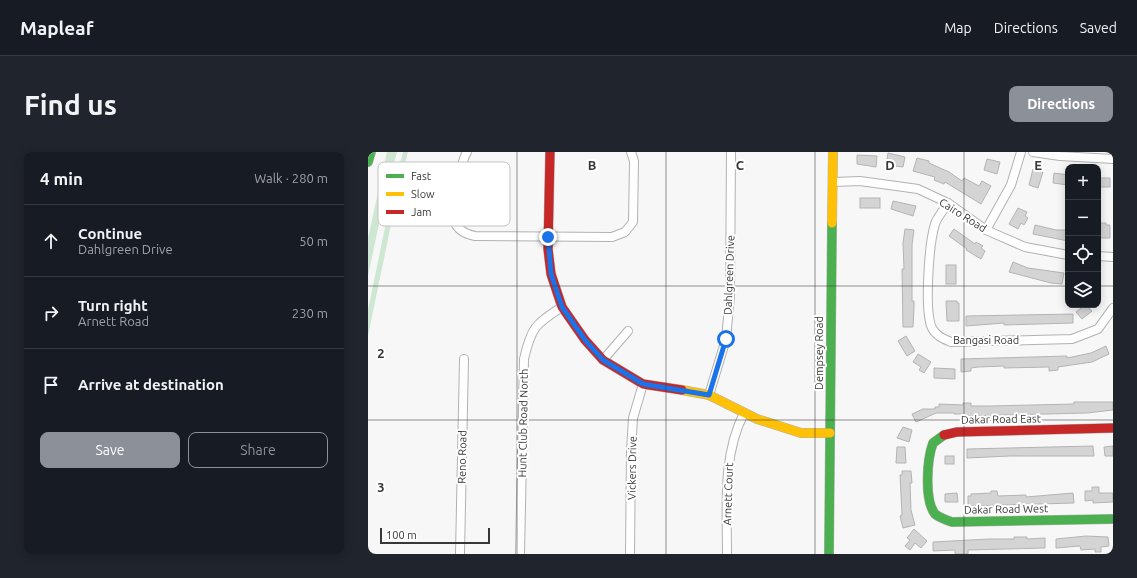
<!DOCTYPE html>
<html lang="en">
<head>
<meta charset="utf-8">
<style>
  :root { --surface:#171b24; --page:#20242c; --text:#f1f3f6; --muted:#9ea1a6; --line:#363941; --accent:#8c9099 }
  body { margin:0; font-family:Ubuntu,sans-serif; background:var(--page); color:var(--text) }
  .controls { position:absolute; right:12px; top:12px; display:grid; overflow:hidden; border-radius:8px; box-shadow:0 2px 10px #0003 }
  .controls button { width:36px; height:36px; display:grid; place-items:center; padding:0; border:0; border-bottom:1px solid var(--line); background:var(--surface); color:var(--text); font:20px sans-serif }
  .scale { position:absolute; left:12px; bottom:10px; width:110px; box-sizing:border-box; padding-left:4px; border:2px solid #363737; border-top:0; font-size:11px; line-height:14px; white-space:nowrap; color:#363737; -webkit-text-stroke:3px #fff; paint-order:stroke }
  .stop { position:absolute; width:12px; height:12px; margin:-9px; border:3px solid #1a73e8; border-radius:50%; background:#fff }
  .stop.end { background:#1a73e8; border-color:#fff; box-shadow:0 1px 4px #0008 }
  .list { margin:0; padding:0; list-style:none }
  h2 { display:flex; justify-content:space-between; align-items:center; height:52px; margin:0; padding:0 16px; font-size:17px }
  h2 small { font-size:13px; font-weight:400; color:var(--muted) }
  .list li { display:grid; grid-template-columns:26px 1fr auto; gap:12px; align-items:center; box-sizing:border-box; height:72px; padding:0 16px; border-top:1px solid var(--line) }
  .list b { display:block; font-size:15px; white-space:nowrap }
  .list p { margin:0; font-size:13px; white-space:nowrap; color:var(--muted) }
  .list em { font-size:13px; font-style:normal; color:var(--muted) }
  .actions { display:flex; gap:8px; padding:12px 16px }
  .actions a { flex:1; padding:9px 0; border:1px solid var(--accent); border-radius:8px; text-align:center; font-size:14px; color:var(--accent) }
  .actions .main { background:var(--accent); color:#fff }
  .icon { flex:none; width:22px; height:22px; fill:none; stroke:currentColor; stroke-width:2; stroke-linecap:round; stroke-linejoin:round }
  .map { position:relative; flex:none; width:745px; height:402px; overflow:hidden; border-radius:8px }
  header { display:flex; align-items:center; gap:24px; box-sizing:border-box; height:56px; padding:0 20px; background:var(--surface); border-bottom:1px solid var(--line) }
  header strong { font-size:19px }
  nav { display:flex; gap:22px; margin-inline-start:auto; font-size:14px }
  .intro { display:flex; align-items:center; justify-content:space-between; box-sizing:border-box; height:96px; padding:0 24px }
  h1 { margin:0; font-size:28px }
  .button { padding:10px 18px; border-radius:8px; background:var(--accent); color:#fff; font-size:14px; font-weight:700 }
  main { display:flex; gap:24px; padding:0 24px }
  aside { flex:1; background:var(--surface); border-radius:8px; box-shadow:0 2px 10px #0003 }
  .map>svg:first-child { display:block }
  .green { fill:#cde7d3 }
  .building { fill:#d4d4d5; stroke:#b4b4b5 }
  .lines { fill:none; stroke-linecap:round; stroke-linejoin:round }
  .street-casing { stroke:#b2b2b3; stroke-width:10 }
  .fast-casing { stroke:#b2b2b3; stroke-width:10 }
  .slow-casing { stroke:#b2b2b3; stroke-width:10 }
  .jam-casing { stroke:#b2b2b3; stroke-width:10 }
  .street { stroke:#fefefe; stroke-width:8 }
  .fast { stroke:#4caf50; stroke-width:9 }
  .slow { stroke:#ffc107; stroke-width:9 }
  .jam { stroke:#c62828; stroke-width:9 }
  .route { stroke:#1a73e8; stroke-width:5 }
  .grid { fill:none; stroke:#363737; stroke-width:1; stroke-opacity:0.55 }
  .labels { text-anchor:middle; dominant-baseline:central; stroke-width:4; stroke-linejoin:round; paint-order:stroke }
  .street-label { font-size:11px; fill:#363737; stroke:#fff }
  .key { fill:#fff; stroke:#c3c3c3; stroke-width:1 }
  .key-label { font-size:11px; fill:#363737 }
  .grid-label { font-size:13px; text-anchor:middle; font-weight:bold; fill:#363737; stroke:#fff; stroke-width:4; stroke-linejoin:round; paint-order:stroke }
</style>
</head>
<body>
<header>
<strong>Mapleaf</strong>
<nav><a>Map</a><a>Directions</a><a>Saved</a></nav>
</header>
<div class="intro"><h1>Find us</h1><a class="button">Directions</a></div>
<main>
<aside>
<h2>4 min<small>Walk · 280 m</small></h2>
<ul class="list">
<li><svg class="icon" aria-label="ahead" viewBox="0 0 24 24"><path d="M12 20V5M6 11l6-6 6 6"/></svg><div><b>Continue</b><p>Dahlgreen Drive</p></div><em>50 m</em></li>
<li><svg class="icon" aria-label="right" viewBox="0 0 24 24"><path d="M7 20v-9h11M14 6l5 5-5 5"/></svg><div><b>Turn right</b><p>Arnett Road</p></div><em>230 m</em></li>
<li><svg class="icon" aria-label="arrive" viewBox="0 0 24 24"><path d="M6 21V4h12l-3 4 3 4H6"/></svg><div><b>Arrive at destination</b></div></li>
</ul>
<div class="actions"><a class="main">Save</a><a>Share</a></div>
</aside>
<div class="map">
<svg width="745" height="402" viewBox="0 0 745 402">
  <rect width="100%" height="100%" fill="#f7f7f8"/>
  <g class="green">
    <path d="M19,0H29L18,39L0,124V86Z"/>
    <path d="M35,0H40L26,58L0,184V158L23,46Z"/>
  </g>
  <g class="building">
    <path d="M520,1L537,5L535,15L518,13Z"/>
    <path d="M489,3L509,4L508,15L489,12Z"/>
    <path d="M549,6L561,9V11L581,20L594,29L596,26L611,34L614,29L623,34L613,52L577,30L576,32L566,28L567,25L545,19Z"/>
    <path d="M619,7L632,10L629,22L616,18Z"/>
    <path d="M665,17L675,20L670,36L661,33Z"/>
    <path d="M686,21L700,23V33L685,31Z"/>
    <rect x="730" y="26" width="12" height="9"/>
    <rect x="492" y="46" width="20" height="10"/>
    <path d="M525,49L548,54L545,64L523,57Z"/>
    <path d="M650,56L659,60L657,64L660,66L656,73L653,71L650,77L641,72Z"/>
    <path d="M730,71H738V73H742V86H730Z"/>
    <path d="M667,73L688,78H700V89L665,82Z"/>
    <path d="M537,77L546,78L544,93V149H546V156L545,175H535L534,117H536L535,91Z"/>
    <path d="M586,77L607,92L608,90L615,94L613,96L617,99L613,107L598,98L599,97L581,84Z"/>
    <path d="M645,110L660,116L696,121L694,132L683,131L641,120Z"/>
    <rect x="578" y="113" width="10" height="19"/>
    <path d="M578,149H589V151H591V169H579Z"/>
    <path d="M717,153L724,159L714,167L708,160Z"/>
    <path d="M705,162V171L636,173V171L598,174V164Z"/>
    <path d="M538,184L547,199L539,204L530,189Z"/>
    <path d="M738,194L741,202L724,210L690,215V218L681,219V215L636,216V214L610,215L603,216V219L593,220V207L699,204V206L723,201Z"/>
    <path d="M550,202L563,210L556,221L551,218L553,215L545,210Z"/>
    <path d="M566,216L587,217V227L566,226Z"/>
    <path d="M706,250H745V258L719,261L595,264V262H586V261H568L548,270L544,262L555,257H567V255H571V252L595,253V251H603V254H622L706,252Z"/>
    <path d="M535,275L544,278L541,290L529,286Z"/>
    <path d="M725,294L726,304H642L599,306V297Z"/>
    <path d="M745,294V304H737L736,295Z"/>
    <path d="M529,295H537L538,311H528Z"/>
    <rect x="577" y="304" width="9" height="8"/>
    <path d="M534,319H543L544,331H542L543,358L547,373L535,376L532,364L534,363L532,323H534Z"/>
    <path d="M724,335H731V341H745V350L725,351V348L717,349V339H724Z"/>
    <path d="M623,339H629L630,344L658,343V345L705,341L706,351L600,354V344H603V342L623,341Z"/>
    <path d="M589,341L590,350H577V342Z"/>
    <path d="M546,377L559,389L553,396L547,391L542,398L537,394L542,388L539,386Z"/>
    <path d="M718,384L740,385L741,394L733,395V400H727V397L713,398L712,394L688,396V387Z"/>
    <path d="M646,385H659V387L677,386V396L600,398V402H587V398L565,399V390L621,387H646Z"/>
  </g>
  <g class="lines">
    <defs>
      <g id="street">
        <path d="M99,0C94,8 93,19 91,27C85,50 75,78 107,84L244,85L257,80L265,70L266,9L263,0"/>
        <path d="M665,0L692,4L745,7"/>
        <path d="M465,30L492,29L550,37L580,51L618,78L657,95L700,103"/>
        <path d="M580,51C576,58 569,65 567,72C561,91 556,159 564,176C568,184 576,187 583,190L704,187L730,177L745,156"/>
        <path d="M618,78L643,33L653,0"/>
        <path d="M730,104L745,105"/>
        <path d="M235,208L260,179"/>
        <path d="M341,243L358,187L362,144L363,0"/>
        <path d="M92,402L96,207"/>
        <path d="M152,402L156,207C163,176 167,172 194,155"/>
        <path d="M262,402L263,299L265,266L275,232"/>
        <path d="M359,402C359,355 354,304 376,261"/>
      </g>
      <g id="fast">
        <path d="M0,10L3,0"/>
        <path d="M576,283L565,291C559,307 556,348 567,362C572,366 578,368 584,370L745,367"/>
        <path d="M461,402L464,71"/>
      </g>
      <g id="slow">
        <path d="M464,71L465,0"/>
        <path d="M314,238L341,243L389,267L433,281H462"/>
      </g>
      <g id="jam">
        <path d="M182,0L180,97L183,122L194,155L217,188L235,208L275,232L314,238"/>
        <path d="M576,283L589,280L745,276"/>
      </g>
    </defs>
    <use href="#street" class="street-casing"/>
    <use href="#fast" class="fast-casing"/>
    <use href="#slow" class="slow-casing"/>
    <use href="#jam" class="jam-casing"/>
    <use href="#street" class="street"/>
    <use href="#fast" class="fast"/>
    <use href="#slow" class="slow"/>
    <use href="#jam" class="jam"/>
  </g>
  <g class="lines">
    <path class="route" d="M180,85L183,122L194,155L217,188L235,208L275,232L341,243L358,187"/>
  </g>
  <path class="grid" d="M149,0V402M298,0V402M447,0V402M596,0V402M0,134H700M730,134H745M0,268H745"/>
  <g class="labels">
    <g class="street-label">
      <text transform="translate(595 63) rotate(32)">Cairo Road</text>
      <text transform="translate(361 123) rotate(-88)">Dahlgreen Drive</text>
      <text x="618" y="188">Bangasi Road</text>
      <text transform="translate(451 201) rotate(-90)">Dempsey Road</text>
      <text transform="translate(633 267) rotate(-1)">Dakar Road East</text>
      <text transform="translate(155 271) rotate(-89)">Hunt Club Road North</text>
      <text transform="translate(94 305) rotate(-89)">Reno Road</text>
      <text transform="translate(264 316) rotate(-89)">Vickers Drive</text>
      <text transform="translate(360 342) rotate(-88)">Arnett Court</text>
      <text transform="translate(638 357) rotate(-1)">Dakar Road West</text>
    </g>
  </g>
  <rect x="10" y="10" width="132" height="64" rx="6" class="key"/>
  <rect x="18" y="22" width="18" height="4" fill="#4caf50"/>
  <rect x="18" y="40" width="18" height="4" fill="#ffc107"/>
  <rect x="18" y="58" width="18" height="4" fill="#c62828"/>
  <g class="key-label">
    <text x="43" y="28">Fast</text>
    <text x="43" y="46">Slow</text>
    <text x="43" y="64">Jam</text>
  </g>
  <g class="grid-label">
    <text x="224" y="18">B</text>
    <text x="372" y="18">C</text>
    <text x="522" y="18">D</text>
    <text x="670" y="18">E</text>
    <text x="13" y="206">2</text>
    <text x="13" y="340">3</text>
  </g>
</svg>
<div class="controls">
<button>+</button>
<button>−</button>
<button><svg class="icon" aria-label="locate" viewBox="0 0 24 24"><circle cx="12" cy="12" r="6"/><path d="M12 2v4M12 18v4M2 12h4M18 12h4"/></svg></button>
<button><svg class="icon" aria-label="layers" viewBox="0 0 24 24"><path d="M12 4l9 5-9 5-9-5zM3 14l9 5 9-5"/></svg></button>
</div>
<div class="scale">100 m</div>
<div class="stop" style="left:358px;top:187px"></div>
<div class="stop end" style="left:180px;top:85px"></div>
</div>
</main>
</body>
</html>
